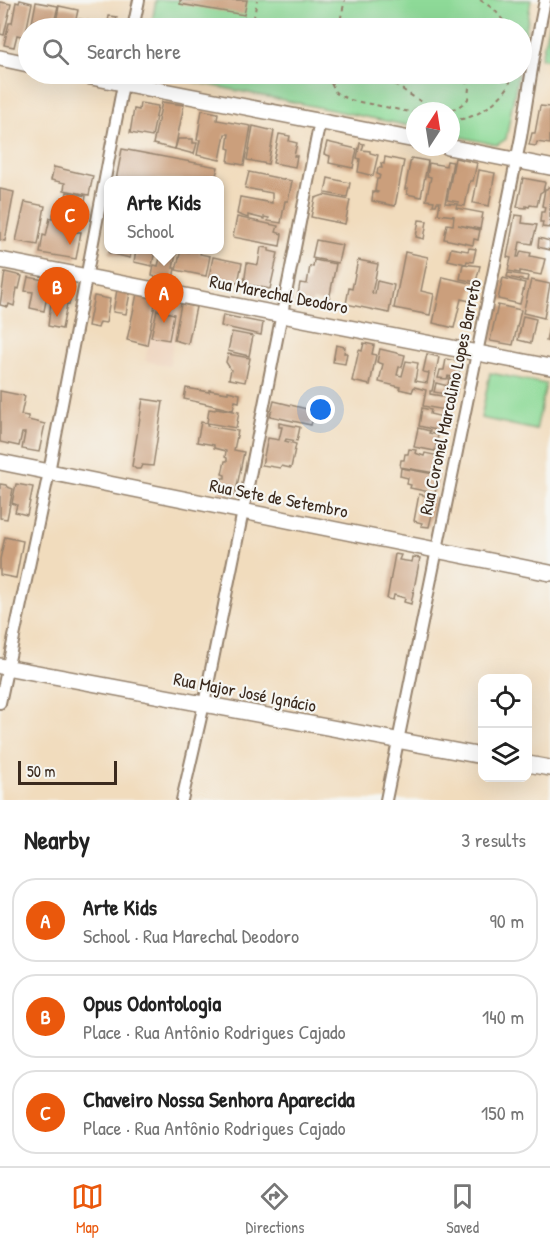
<!DOCTYPE html>
<html lang="en">
<head>
<meta charset="utf-8">
<style>
  :root { --surface:#fff; --page:#f2f2f2; --text:#222; --muted:#767676; --line:#e0e0e0; --accent:#ea580c }
  body { margin:0; font-family:"Patrick Hand",sans-serif; background:var(--page); color:var(--text) }
  .controls { position:absolute; right:18px; bottom:18px; display:grid; overflow:hidden; border-radius:12px; box-shadow:0 6px 24px #0002 }
  .controls button { width:54px; height:54px; display:grid; place-items:center; padding:0; border:0; border-bottom:2px solid var(--line); background:var(--surface); color:var(--text); font:30px sans-serif }
  .compass { position:absolute; left:406px; top:102px; width:54px; height:54px; border-radius:50%; background:var(--surface); box-shadow:0 6px 24px #0002; rotate:12deg }
  .scale { position:absolute; left:18px; bottom:15px; width:99px; box-sizing:border-box; padding-left:6px; border:3px solid #3b2a1e; border-top:0; font-size:16px; line-height:21px; white-space:nowrap; color:#3b2a1e; -webkit-text-stroke:4px #f6f6f2; paint-order:stroke }
  .you { position:absolute; left:321px; top:410px; width:21px; height:21px; margin:-15px; border:4px solid #fff; border-radius:50%; background:#1a73e8; box-shadow:0 0 0 9px #1a73e833 }
  .badge { display:grid; place-items:center; width:39px; height:39px; border-radius:50%; background:var(--accent); color:#fff; font-size:20px; font-weight:700 }
  .pin { position:absolute; translate:-50% -50px; filter:drop-shadow(0 2px 3px #0008) }
  .pin::after { content:''; position:absolute; top:32px; width:21px; height:18px; background:inherit; clip-path:polygon(0 0,100% 0,50% 100%) }
  .popup { position:absolute; left:104px; top:176px; width:120px; height:78px; box-sizing:border-box; display:grid; place-content:center; border-radius:12px; background:var(--surface); filter:drop-shadow(0 2px 4px #0005); font-size:20px; white-space:nowrap; color:var(--muted) }
  .popup b { font-size:22px; color:var(--text) }
  .popup::after { content:''; position:absolute; left:50%; top:100%; margin-left:-12px; border:12px solid transparent; border-top-color:var(--surface) }
  .list { margin:0; padding:0; list-style:none }
  h2 { display:flex; justify-content:space-between; align-items:center; height:78px; margin:0; padding:0 24px; font-size:26px }
  h2 small { font-size:20px; font-weight:400; color:var(--muted) }
  .list li { display:grid; grid-template-columns:39px 1fr auto; gap:18px; align-items:center; box-sizing:border-box; height:84px; margin:0 12px 12px; padding:0 12px; border:2px solid var(--line); border-radius:24px }
  .list b { display:block; font-size:22px; white-space:nowrap }
  .list p { margin:0; font-size:20px; white-space:nowrap; color:var(--muted) }
  .list em { font-size:20px; font-style:normal; color:var(--muted) }
  .icon { flex:none; width:33px; height:33px; fill:none; stroke:currentColor; stroke-width:2; stroke-linecap:round; stroke-linejoin:round }
  .map { position:relative; flex:none; width:550px; height:800px; overflow:hidden }
  .search { position:absolute; background:var(--surface); box-shadow:0 6px 24px #0002; left:18px; right:18px; top:18px; height:66px; display:flex; align-items:center; gap:15px; box-sizing:border-box; padding:0 21px; border-radius:33px; color:var(--muted); font-size:22px }
  .sheet { height:366px; background:var(--surface) }
  nav { display:flex; justify-content:space-around; align-items:center; box-sizing:border-box; height:84px; border-top:2px solid var(--line); background:var(--surface); font-size:16px; color:var(--muted) }
  nav a { display:grid; justify-items:center; gap:3px }
  nav .on { color:var(--accent) }
  .map>svg:first-child { display:block }
  .built { fill:#eed2ba }
  .green { fill:#8eda98; stroke:#64825b; stroke-width:1.5 }
  .building { fill:#cb9f7c }
  .lines { fill:none; stroke-linecap:round; stroke-linejoin:round }
  .street-casing { stroke:#96836e; stroke-width:14 }
  .secondary-casing { stroke:#96836e; stroke-width:18 }
  .path { stroke:#96836e; stroke-width:2; stroke-dasharray:4.5 4.5; stroke-linecap:butt }
  .street { stroke:#fff; stroke-width:10 }
  .secondary { stroke:#fff; stroke-width:15 }
  .labels { text-anchor:middle; dominant-baseline:central; stroke-width:4.5; stroke-linejoin:round; paint-order:stroke }
  .street-label { font-size:18px; fill:#3b2a1e; stroke:#f6f6f2 }
</style>
</head>
<body>
<div class="map">
<svg width="550" height="800" viewBox="0 0 550 800">
  <rect width="100%" height="100%" fill="#f6f6f2"/>
  <filter id="ink" filterUnits="userSpaceOnUse"><feTurbulence type="fractalNoise" baseFrequency=".0167" numOctaves="2"/><feDisplacementMap in="SourceGraphic" scale="12" xChannelSelector="R" yChannelSelector="G"/><feConvolveMatrix kernelMatrix="1 2 1 2 8 2 1 2 1" color-interpolation-filters="sRGB"/></filter>
  <filter id="wash" filterUnits="userSpaceOnUse"><feTurbulence type="fractalNoise" baseFrequency=".008" numOctaves="4" result="noise"/><feDisplacementMap in="SourceGraphic" scale="24" xChannelSelector="R" yChannelSelector="G"/><feGaussianBlur stdDeviation="1.35" result="paint"/><feColorMatrix in="noise" values="0 0 0 0 0 0 0 0 0 0 0 0 0 0 0 0 0 1.4 0 .05"/><feComposite in="paint" operator="in"/></filter>
  <g filter="url(#wash)">
    <rect width="100%" height="100%" fill="#f1dcbd"/>
    <path class="built" d="M156,301L180,306L169,366L145,361Z"/>
    <g class="green">
      <path d="M156,0H531L522,54V28H151Z"/>
      <path d="M550,18V60L541,58Z"/>
      <path d="M156,74H518L506,139L497,145L451,135V111H415V127Z"/>
      <path d="M490,373L546,384L536,430L481,418Z"/>
    </g>
    <g id="blocks">
      <g class="building">
        <path d="M20,0L32,3L25,37L17,35L14,47L4,45L9,23H12L16,2L19,3Z"/>
        <path d="M180,0H247L244,15L180,4Z"/>
        <path d="M0,2L11,4L4,35L0,34Z"/>
        <path d="M36,2L58,6L53,28H31Z"/>
        <path d="M59,6L78,10L74,28H55Z"/>
        <path d="M109,16L117,17L115,28H107Z"/>
        <path d="M79,19L97,22L95,28H77Z"/>
        <path d="M162,102L184,105L175,149L153,144Z"/>
        <path d="M140,103L158,106L152,137L130,133L134,109L139,110Z"/>
        <path d="M540,106L550,107V144L537,142L536,146L529,145L532,133H535Z"/>
        <path d="M202,110L218,113L217,120L251,126L244,165L228,162L230,149L227,148L229,134H225L220,160L197,155L200,140H197Z"/>
        <path d="M253,126L274,131L268,164L247,160Z"/>
        <path d="M279,134L290,136L289,141L297,143L294,156H297L295,167L273,163Z"/>
        <path d="M178,139H193V143H197L194,154L175,149Z"/>
        <path d="M327,142L357,149L353,168L329,163L330,156L324,154Z"/>
        <path d="M360,143L364,144L362,150L370,151V153L378,155L373,176L358,172L360,159L357,158Z"/>
        <path d="M122,149L218,167L215,180H116Z"/>
        <path d="M385,157L404,161L395,206L372,201L373,192L377,193L378,192L375,191L377,179H379L380,175L377,174L378,168H382L381,163L384,164Z"/>
        <path d="M411,158L428,161L421,197L407,194L408,188L405,189Z"/>
        <path d="M455,158L477,163L473,181H470L465,206L458,205L459,202L447,200Z"/>
        <path d="M447,161L453,162L445,203L457,204L456,208L483,213L480,229L458,225L480,230L478,240L474,239L473,245L444,239L447,224L453,225L454,216L438,214L440,202H437L436,205H433L434,201L426,200L431,177L427,176L429,163L446,166Z"/>
        <path d="M54,167L93,176L89,195L64,190L65,183L51,180Z"/>
        <path d="M479,170L495,173L489,206L473,203Z"/>
        <path d="M249,172L292,181L288,201H285L281,223L268,221L269,218L264,217V219L248,215V218L237,214L240,197L272,203V193L245,188Z"/>
        <path d="M328,178L350,183L347,197L325,193Z"/>
        <path d="M523,178L544,182L545,183L543,191L540,193L537,206L530,205L529,207L526,206V208L517,207Z"/>
        <path d="M548,187H550V228L542,227L543,222H540L541,212H544L545,207L542,206L545,189H547Z"/>
        <path d="M0,189L14,192L5,241L0,240Z"/>
        <path d="M67,192L86,196L83,213L64,209Z"/>
        <path d="M324,195L350,200L345,224L311,217L315,198Z"/>
        <path d="M25,202L45,206L38,245L16,241Z"/>
        <path d="M53,214L66,216V214L76,216L73,232H81L76,259L40,253L43,235L46,236L50,218H53Z"/>
        <path d="M515,215L523,216L522,223L537,225L532,244L520,242L517,257H519L521,251L531,253L530,256L545,259L541,275L520,271V273L508,271L511,258L507,257Z"/>
        <path d="M237,217L278,226L276,232L282,234L280,246L233,237Z"/>
        <path d="M419,220L427,221L424,239L416,237Z"/>
        <path d="M539,238L550,241V250L538,247Z"/>
        <path d="M316,240L342,245L338,263L312,258Z"/>
        <path d="M261,247L269,248V251L278,253L270,289L244,284L247,263L258,265Z"/>
        <path d="M451,248L468,251L469,248L476,249L473,262L467,261L466,264L448,260Z"/>
        <path d="M110,250H131L130,258L109,253Z"/>
        <path d="M136,250H155L152,266L134,262Z"/>
        <path d="M162,250H177L173,268H175L173,280L152,276L154,265L158,266Z"/>
        <path d="M181,250L188,252V250H201L200,254L210,256L206,276L176,270Z"/>
        <path d="M405,252L428,257L421,291L434,294L430,315L394,308Z"/>
        <path d="M213,257L242,263L238,283L209,277Z"/>
        <path d="M314,260L336,264L329,300L325,299V303L313,301L312,304L297,301L300,283L307,284L310,266L313,267Z"/>
        <path d="M358,260L378,264L372,293L375,294L377,281L394,285L389,313L346,304L349,288L352,289Z"/>
        <path d="M463,264L480,266L476,282L460,279Z"/>
        <path d="M5,272L22,276L19,289L17,288L14,306L9,304L8,307L0,305Z"/>
        <path d="M508,273L528,276L527,281L507,277Z"/>
        <path d="M28,277L50,281L44,311L30,308L33,292L25,291Z"/>
        <path d="M443,277L474,284L470,301L461,299L454,328L433,323Z"/>
        <path d="M503,278L525,283L520,304L498,299Z"/>
        <path d="M531,280L550,284L544,318L523,313Z"/>
        <path d="M117,290L130,293L126,314L113,312Z"/>
        <path d="M60,292L71,294L69,305L67,304L62,329L48,326L52,295L59,297Z"/>
        <path d="M137,294L156,299L147,345L127,340Z"/>
        <path d="M94,296L110,299L106,323L100,322L98,328L88,326Z"/>
        <path d="M181,304L196,307L188,344L174,340Z"/>
        <path d="M498,305L521,310L513,345L490,341Z"/>
        <path d="M157,310L174,314L169,340L151,337Z"/>
        <path d="M223,315L263,323L261,335L221,326Z"/>
        <path d="M523,316L536,319L531,343L518,340Z"/>
        <path d="M549,327H550V342L546,341Z"/>
        <path d="M232,332L253,336L249,356L228,351Z"/>
        <path d="M364,343L374,345L372,354L376,355L370,385L352,381L359,350L362,351Z"/>
        <path d="M336,345L345,347L344,353H347L345,364L333,362Z"/>
        <path d="M380,349L405,355L402,367H399L397,375L402,376L406,361L418,363L415,381L427,383L429,373L423,372L427,354L439,357L432,391H430V394L449,397L447,408L450,409L449,413L444,412L445,410L423,406L426,390L414,387L412,392L399,389L400,387L379,382L383,364L377,362Z"/>
        <path d="M228,354L250,358L245,382L229,379L231,370L226,362Z"/>
        <path d="M446,359L461,362L458,378L448,376L447,379L438,378L440,370H444Z"/>
        <path d="M449,378L459,380L456,396L434,392L436,383L448,386Z"/>
        <path d="M186,388L209,392V390L228,393V391L240,394L239,402L235,401L233,410L184,399Z"/>
        <path d="M0,391L25,396L21,415L28,416V420L45,424L39,452L22,449L25,433H22L19,446L0,442Z"/>
        <path d="M143,399L163,402L153,466L142,465L140,469H136L132,466Z"/>
        <path d="M274,401L315,411L311,425L270,416Z"/>
        <path d="M216,408L239,412L236,428L208,423L207,426L238,431L234,450L244,452L235,496L219,493L222,478H225V475L222,474L225,461H227V458L225,457L226,451L214,448V445L197,442L201,422L207,423L209,409L215,410Z"/>
        <path d="M422,408L431,410L430,414L443,417L440,431L419,426Z"/>
        <path d="M279,423L300,427L297,441L286,439L285,441L296,444L291,468L281,466L280,468L262,465L268,438L279,440L282,427H279Z"/>
        <path d="M418,428L430,431L429,433L438,435L435,451L414,447Z"/>
        <path d="M409,449L416,450L415,453L424,456L425,453L439,456L438,461L436,460L435,473L400,467L401,460H404L405,454H408Z"/>
        <path d="M401,468L439,475L435,493L410,488L411,485L407,484L408,478L400,476Z"/>
        <path d="M0,484L6,485L7,487L13,489L7,519L0,518Z"/>
        <path d="M16,484L33,487L27,515L15,512L17,505L12,503Z"/>
        <path d="M419,494L436,498L429,527L421,526L422,523L414,521Z"/>
        <path d="M5,537L23,541L16,578L0,575V559Z"/>
        <path d="M395,554L401,555L399,560L412,562L413,557L420,558L411,604L404,602L405,598L394,595L393,600L387,599Z"/>
      </g>
    </g>
  </g>
  <g filter="url(#ink)">
    <use href="#blocks" fill-opacity="0" stroke="#96836e" stroke-width="1.5"/>
    <g class="lines">
      <defs>
        <g id="street">
          <path d="M133,28L139,0"/>
          <path d="M0,703L49,472L125,74"/>
          <path d="M182,800L204,704L243,511L320,121"/>
          <path d="M386,800L521,137L534,56L545,0"/>
        </g>
        <g id="secondary">
          <path d="M0,58L28,64"/>
          <path d="M76,74L415,140"/>
          <path d="M448,147L550,167"/>
          <path d="M0,260L550,367"/>
          <path d="M0,462L550,573"/>
          <path d="M0,666L482,756"/>
          <path d="M528,764L550,768"/>
        </g>
      </defs>
      <use href="#street" class="street-casing"/>
      <use href="#secondary" class="secondary-casing"/>
      <g class="path">
        <path d="M480,0L494,9L509,28"/>
        <path d="M252,28L257,0"/>
        <path d="M343,28L341,17L345,0"/>
        <path d="M258,74L271,77"/>
        <path d="M332,74L331,83L336,93L350,100L415,113"/>
        <path d="M380,74C399,85 432,117 456,108C460,106 465,102 468,99L469,87L460,74H456"/>
        <path d="M451,119C471,123 497,103 508,87C510,83 511,78 513,74"/>
      </g>
      <use href="#street" class="street"/>
      <use href="#secondary" class="secondary"/>
    </g>
  </g>
  <g class="labels">
    <g class="street-label">
      <text transform="translate(279 294) rotate(11)">Rua Marechal Deodoro</text>
      <text transform="translate(450 397) rotate(-78)">Rua Coronel Marcolino Lopes Barreto</text>
      <text transform="translate(279 498) rotate(11)">Rua Sete de Setembro</text>
      <text transform="translate(245 692) rotate(11)">Rua Major José Ignácio</text>
    </g>
  </g>
</svg>
<div class="controls">
<button><svg class="icon" aria-label="locate" viewBox="0 0 24 24"><circle cx="12" cy="12" r="6"/><path d="M12 2v4M12 18v4M2 12h4M18 12h4"/></svg></button>
<button><svg class="icon" aria-label="layers" viewBox="0 0 24 24"><path d="M12 4l9 5-9 5-9-5zM3 14l9 5 9-5"/></svg></button>
</div>
<svg class="compass" viewBox="-18 -18 36 36"><path d="M0-13l5 13h-10z" fill="#e53935"/><path d="M0 13l5-13h-10z" fill="#767676"/></svg>
<div class="scale">50 m</div>
<div class="you"></div>
<div class="pin badge" style="left:164px;top:323px">A</div>
<div class="popup"><b>Arte Kids</b>School</div>
<div class="pin badge" style="left:57px;top:317px">B</div>
<div class="pin badge" style="left:70px;top:245px">C</div>
<div class="search"><svg class="icon" aria-label="search" viewBox="0 0 24 24"><circle cx="10" cy="10" r="6"/><path d="M15 15l6 6"/></svg>Search here</div>
</div>
<section class="sheet">
<h2>Nearby<small>3 results</small></h2>
<ul class="list">
<li><span class="badge">A</span><div><b>Arte Kids</b><p>School · Rua Marechal Deodoro</p></div><em>90 m</em></li>
<li><span class="badge">B</span><div><b>Opus Odontologia</b><p>Place · Rua Antônio Rodrigues Cajado</p></div><em>140 m</em></li>
<li><span class="badge">C</span><div><b>Chaveiro Nossa Senhora Aparecida</b><p>Place · Rua Antônio Rodrigues Cajado</p></div><em>150 m</em></li>
</ul>
</section>
<nav>
<a class="on"><svg class="icon" aria-label="map" viewBox="0 0 24 24"><path d="M3 6l6-2 6 2 6-2v14l-6 2-6-2-6 2zM9 4v14M15 6v14"/></svg>Map</a>
<a><svg class="icon" aria-label="directions" viewBox="0 0 24 24"><path d="M12 3l9 9-9 9-9-9zM9 14v-3h6M13 9l2 2-2 2"/></svg>Directions</a>
<a><svg class="icon" aria-label="saved" viewBox="0 0 24 24"><path d="M7 4h10v16l-5-4-5 4z"/></svg>Saved</a>
</nav>
</body>
</html>
